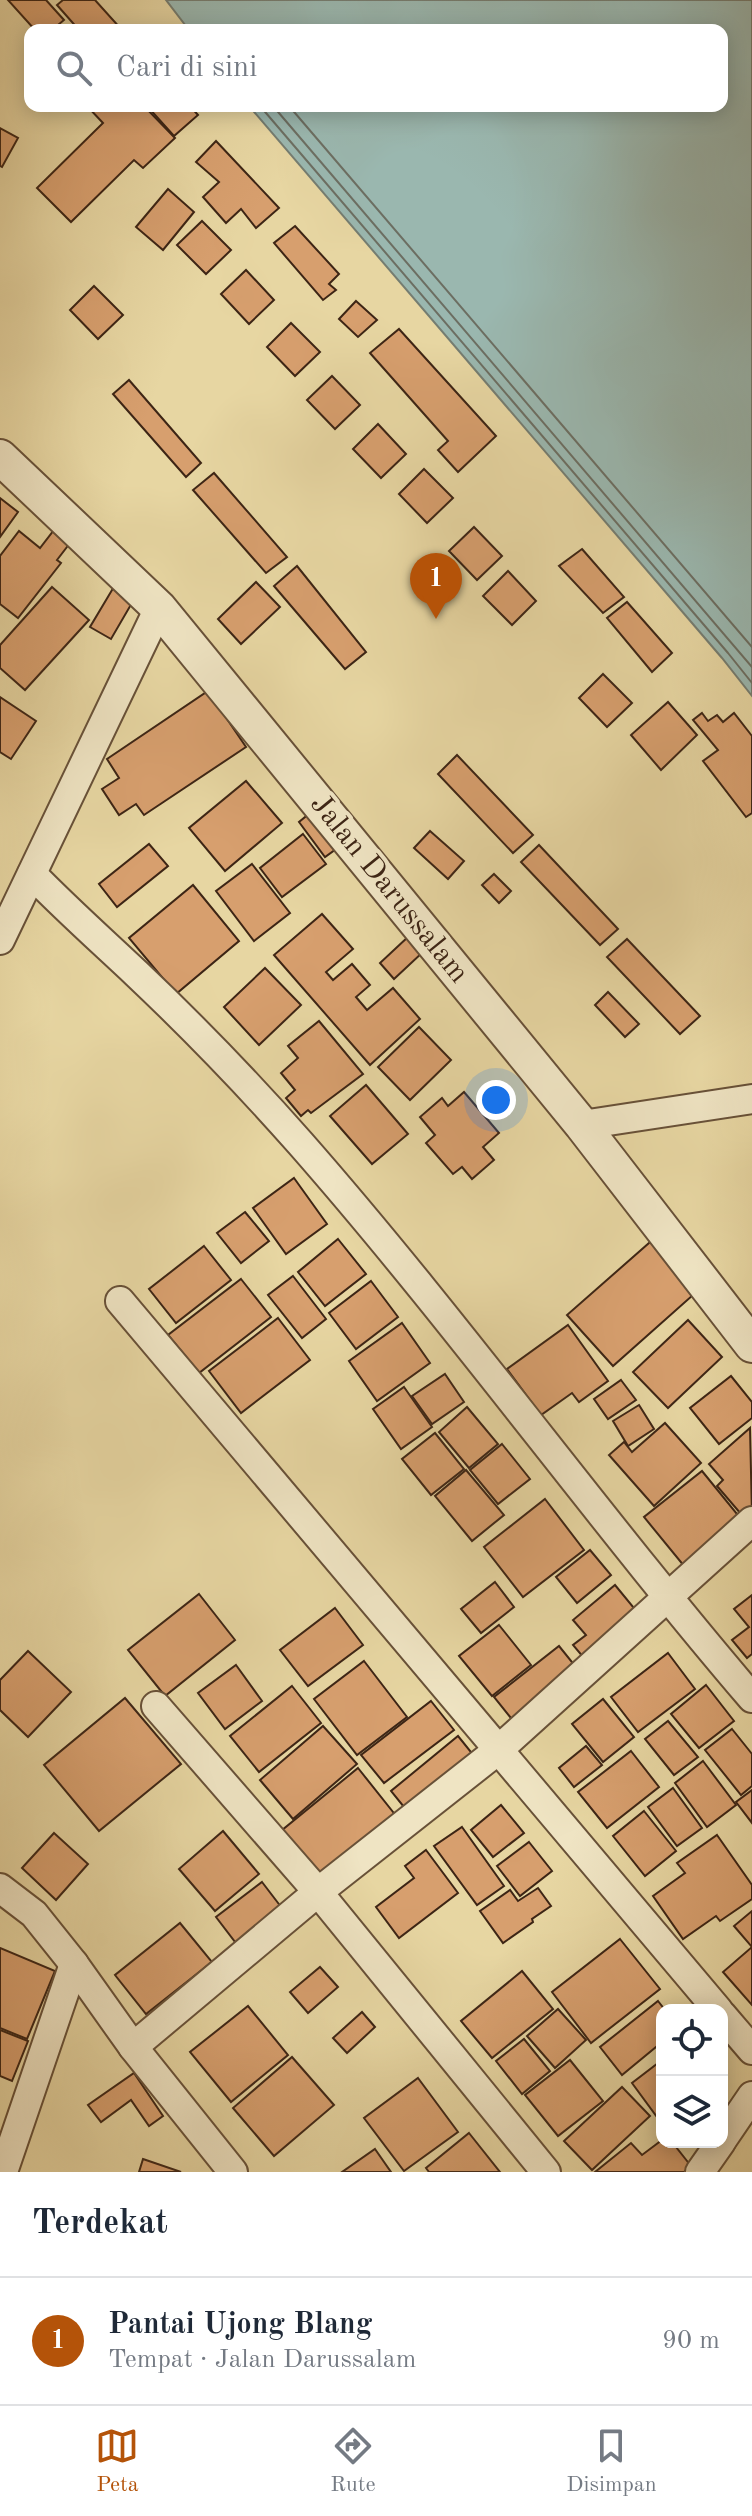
<!DOCTYPE html>
<html lang="id">
<head>
<meta charset="utf-8">
<style>
  :root { --surface:#fff; --page:#f2f2f3; --text:#1f2937; --muted:#747a83; --line:#e0e1e3; --accent:#b45309 }
  body { margin:0; font-family:"Old Standard TT",serif; background:var(--page); color:var(--text) }
  .controls { position:absolute; right:24px; bottom:24px; display:grid; overflow:hidden; border-radius:16px; box-shadow:0 4px 20px #0003 }
  .controls button { width:72px; height:72px; display:grid; place-items:center; padding:0; border:0; border-bottom:2px solid var(--line); background:var(--surface); color:var(--text); font:40px sans-serif }
  .you { position:absolute; left:496px; top:1100px; width:28px; height:28px; margin:-20px; border:6px solid #fff; border-radius:50%; background:#1a73e8; box-shadow:0 0 0 12px #1a73e833 }
  .badge { display:grid; place-items:center; width:52px; height:52px; border-radius:50%; background:var(--accent); color:#fff; font-size:26px; font-weight:700 }
  .pin { position:absolute; translate:-50% -66px; filter:drop-shadow(0 2px 4px #0008) }
  .pin::after { content:''; position:absolute; top:42px; width:28px; height:24px; background:inherit; clip-path:polygon(0 0,100% 0,50% 100%) }
  .list { margin:0; padding:0; list-style:none }
  h2 { display:flex; justify-content:space-between; align-items:center; height:104px; margin:0; padding:0 32px; font-size:34px }
  h2 small { font-size:26px; font-weight:400; color:var(--muted) }
  .list li { display:grid; grid-template-columns:52px 1fr auto; gap:24px; align-items:center; box-sizing:border-box; height:128px; padding:0 32px; border-top:2px solid var(--line) }
  .list b { display:block; font-size:30px; white-space:nowrap }
  .list p { margin:0; font-size:26px; white-space:nowrap; color:var(--muted) }
  .list em { font-size:26px; font-style:normal; color:var(--muted) }
  .icon { flex:none; width:44px; height:44px; fill:none; stroke:currentColor; stroke-width:2; stroke-linecap:round; stroke-linejoin:round }
  .map { position:relative; flex:none; width:752px; height:2172px; overflow:hidden }
  .search { position:absolute; background:var(--surface); box-shadow:0 4px 20px #0003; left:24px; right:24px; top:24px; height:88px; display:flex; align-items:center; gap:20px; box-sizing:border-box; padding:0 28px; border-radius:16px; color:var(--muted); font-size:30px }
  .sheet { height:232px; background:var(--surface) }
  nav { display:flex; justify-content:space-around; align-items:center; box-sizing:border-box; height:112px; border-top:2px solid var(--line); background:var(--surface); font-size:22px; color:var(--muted) }
  nav a { display:grid; justify-items:center; gap:4px }
  nav .on { color:var(--accent) }
  .map>svg:first-child { display:block }
  .water { fill:#9ab7af; stroke:#757d71; stroke-width:2 }
  .lines { fill:none; stroke-linecap:round; stroke-linejoin:round }
  .shore { stroke:#6c6e62; stroke-width:2 }
  .building { fill:#d79f6e; stroke:#3d2515; stroke-width:2 }
  .minor-casing { stroke:#685138; stroke-width:32 }
  .tertiary-casing { stroke:#685138; stroke-width:38 }
  .minor { stroke:#efe4c3; stroke-width:28 }
  .tertiary { stroke:#efe4c3; stroke-width:34 }
  .labels { text-anchor:middle; dominant-baseline:central; stroke-width:8; stroke-linejoin:round; paint-order:stroke }
  .street-label { font-size:30px; fill:#3d2515; stroke:#efe4c3 }
</style>
</head>
<body>
<div class="map">
<svg width="752" height="2172" viewBox="0 0 752 2172">
  <rect width="100%" height="100%" fill="#e7d6a2"/>
  <filter id="stains"><feTurbulence type="fractalNoise" baseFrequency=".0025" numOctaves="4"/><feColorMatrix values="0 0 0 0 .2 0 0 0 0 .09 0 0 0 0 .02 0 0 0 .5 -.17"/></filter>
  <radialGradient id="worn" r=".72"><stop offset=".6" stop-color="#630" stop-opacity="0"/><stop offset="1" stop-color="#630" stop-opacity=".3"/></radialGradient>
  <path class="water" d="M166,0H752V696L722,658L249,106H722V30H189Z"/>
  <g class="lines">
    <g class="shore">
      <path d="M260,106L728,653L752,683"/>
      <path d="M273,106L752,667"/>
      <path d="M289,106L752,647"/>
    </g>
  </g>
  <g class="building">
    <path d="M8,0H46L64,20L52,30H35Z"/>
    <path d="M63,0H95L122,30H79L57,5Z"/>
    <path d="M87,106H144L175,138L143,168L134,160L71,222L37,188L103,123Z"/>
    <path d="M147,106H190L198,115L174,136Z"/>
    <path d="M0,128L18,138L2,167L0,166Z"/>
    <path d="M216,141L279,208L256,228L241,209L226,223L203,197L219,182L196,162Z"/>
    <path d="M168,189L194,212L163,250L136,227Z"/>
    <path d="M202,221L231,250L206,274L177,245Z"/>
    <path d="M295,226L339,274L329,284L336,290L323,300L274,243Z"/>
    <path d="M246,270L274,300L249,324L221,294Z"/>
    <path d="M94,286L123,315L98,339L70,310Z"/>
    <path d="M356,301L377,320L358,337L339,319Z"/>
    <path d="M291,323L320,352L295,376L267,347Z"/>
    <path d="M399,329L496,436L458,472L438,450L448,441L370,353Z"/>
    <path d="M332,376L360,405L335,429L307,400Z"/>
    <path d="M129,380L201,463L186,477L113,394Z"/>
    <path d="M378,424L406,454L381,478L353,449Z"/>
    <path d="M424,469L453,498L427,523L399,494Z"/>
    <path d="M214,473L287,557L266,573L193,490Z"/>
    <path d="M0,498L18,512L0,537Z"/>
    <path d="M474,527L502,556L477,580L449,551Z"/>
    <path d="M54,530L70,543L57,560L61,563L18,618L0,604V556L19,531L40,548Z"/>
    <path d="M582,549L624,597L603,613L559,566Z"/>
    <path d="M297,566L366,652L345,669L274,586Z"/>
    <path d="M508,571L536,601L512,625L483,596Z"/>
    <path d="M256,582L280,607L241,644L218,619Z"/>
    <path d="M115,585L136,596L111,639L90,627Z"/>
    <path d="M52,587L89,620L25,690L0,668V645Z"/>
    <path d="M627,602L672,653L652,672L607,618Z"/>
    <path d="M603,674L632,703L607,727L579,698Z"/>
    <path d="M208,691L246,747L144,815L136,804L119,815L102,789L119,778L107,759Z"/>
    <path d="M0,697L36,721L11,759L0,752Z"/>
    <path d="M668,702L697,735L661,770L631,735Z"/>
    <path d="M702,713L708,721L717,715L723,722L734,713L752,736V813L746,817L703,761L718,750L693,720Z"/>
    <path d="M457,755L533,835L513,853L438,774Z"/>
    <path d="M246,781L282,823L225,871L189,828Z"/>
    <path d="M315,809L343,844L325,857L299,822Z"/>
    <path d="M430,831L464,861L448,879L414,848Z"/>
    <path d="M303,834L326,864L282,897L260,868Z"/>
    <path d="M149,844L168,866L117,907L99,884Z"/>
    <path d="M539,845L618,929L600,945L521,862Z"/>
    <path d="M252,864L290,913L254,941L216,891Z"/>
    <path d="M494,874L511,891L499,903L482,885Z"/>
    <path d="M193,885L239,941L176,994L129,938Z"/>
    <path d="M322,914L353,949L326,972L333,980L352,964L370,985L356,997L367,1010L393,988L420,1019L370,1065L274,955Z"/>
    <path d="M409,936L423,952L394,979L380,963Z"/>
    <path d="M627,939L700,1016L680,1034L607,957Z"/>
    <path d="M265,968L301,1005L259,1045L224,1007Z"/>
    <path d="M608,992L639,1024L625,1037L595,1005Z"/>
    <path d="M319,1021L363,1074L311,1113L308,1110L301,1116L286,1098L295,1090L281,1073L298,1058L288,1046Z"/>
    <path d="M419,1027L451,1060L410,1100L378,1067Z"/>
    <path d="M366,1085L408,1134L372,1164L330,1116Z"/>
    <path d="M464,1092L499,1133L483,1147L494,1160L472,1179L462,1167L453,1174L426,1143L435,1135L420,1117L442,1098L448,1106Z"/>
    <path d="M294,1178L327,1224L286,1254L253,1208Z"/>
    <path d="M245,1212L269,1241L241,1263L217,1233Z"/>
    <path d="M657,1236L702,1287L613,1366L567,1315Z"/>
    <path d="M338,1239L366,1274L325,1306L298,1272Z"/>
    <path d="M204,1246L231,1280L176,1323L149,1289Z"/>
    <path d="M293,1276L326,1319L302,1338L268,1295Z"/>
    <path d="M241,1279L271,1317L199,1373L168,1335Z"/>
    <path d="M371,1281L398,1317L356,1349L329,1313Z"/>
    <path d="M278,1318L310,1360L241,1413L209,1371Z"/>
    <path d="M688,1320L722,1357L668,1408L633,1372Z"/>
    <path d="M402,1323L430,1363L377,1401L349,1361Z"/>
    <path d="M568,1325L608,1381L579,1402L572,1393L541,1415L507,1369Z"/>
    <path d="M445,1374L464,1402L432,1424L412,1396Z"/>
    <path d="M731,1376L752,1402V1418L719,1444L690,1408Z"/>
    <path d="M621,1380L636,1400L608,1419L594,1399Z"/>
    <path d="M404,1387L432,1427L401,1449L373,1409Z"/>
    <path d="M639,1405L654,1429L628,1446L613,1421Z"/>
    <path d="M467,1407L498,1444L469,1468L439,1432Z"/>
    <path d="M665,1423L701,1463L654,1506L609,1455L624,1442L632,1452Z"/>
    <path d="M750,1428L752,1516L747,1521L717,1486L723,1480L709,1464Z"/>
    <path d="M435,1433L464,1469L431,1495L402,1459Z"/>
    <path d="M502,1444L530,1479L498,1504L470,1470Z"/>
    <path d="M466,1470L504,1515L472,1541L435,1496Z"/>
    <path d="M702,1471L746,1525L689,1572L644,1517Z"/>
    <path d="M545,1499L584,1550L523,1597L484,1547Z"/>
    <path d="M590,1550L611,1575L577,1603L556,1577Z"/>
    <path d="M495,1582L514,1607L481,1633L461,1609Z"/>
    <path d="M615,1585L643,1619L589,1664L573,1645L586,1635L573,1620Z"/>
    <path d="M199,1594L235,1640L165,1696L128,1650Z"/>
    <path d="M752,1595V1654L747,1658L732,1640L749,1627L734,1609Z"/>
    <path d="M335,1608L363,1645L308,1686L280,1650Z"/>
    <path d="M499,1625L531,1665L492,1696L459,1656Z"/>
    <path d="M559,1646L580,1672L515,1723L494,1697Z"/>
    <path d="M28,1651L71,1692L28,1737L0,1710V1680Z"/>
    <path d="M668,1653L695,1689L638,1732L611,1697Z"/>
    <path d="M364,1661L407,1717L357,1755L314,1699Z"/>
    <path d="M236,1665L262,1701L225,1729L198,1693Z"/>
    <path d="M706,1685L734,1721L699,1748L671,1714Z"/>
    <path d="M292,1686L321,1723L259,1772L230,1736Z"/>
    <path d="M125,1698L181,1764L99,1831L44,1765Z"/>
    <path d="M603,1699L634,1737L603,1762L572,1724Z"/>
    <path d="M431,1701L454,1730L384,1783L361,1755Z"/>
    <path d="M668,1721L698,1757L674,1775L645,1739Z"/>
    <path d="M323,1726L357,1764L293,1819L260,1780Z"/>
    <path d="M732,1729L752,1754V1786L741,1795L705,1750Z"/>
    <path d="M458,1736L475,1757L408,1812L391,1791Z"/>
    <path d="M586,1746L602,1765L574,1787L559,1768Z"/>
    <path d="M631,1751L659,1787L607,1828L578,1792Z"/>
    <path d="M703,1761L736,1805L707,1827L675,1783Z"/>
    <path d="M358,1768L397,1817L320,1879L281,1831Z"/>
    <path d="M673,1788L702,1828L677,1846L648,1807Z"/>
    <path d="M752,1790V1823L736,1802Z"/>
    <path d="M501,1805L524,1833L493,1857L471,1830Z"/>
    <path d="M644,1811L676,1851L645,1876L613,1836Z"/>
    <path d="M462,1827L504,1886L477,1905L434,1846Z"/>
    <path d="M223,1831L259,1874L215,1911L179,1869Z"/>
    <path d="M54,1833L88,1864L56,1900L22,1868Z"/>
    <path d="M717,1835L752,1885V1899L720,1921L716,1916L683,1939L653,1896L685,1873L677,1863Z"/>
    <path d="M529,1842L552,1871L520,1896L497,1866Z"/>
    <path d="M426,1850L458,1893L399,1938L376,1907L414,1878L405,1866Z"/>
    <path d="M262,1882L288,1916L242,1951L216,1917Z"/>
    <path d="M538,1888L551,1906L532,1919L533,1922L503,1943L480,1911L510,1890L518,1901Z"/>
    <path d="M752,1911V1947L734,1926Z"/>
    <path d="M180,1923L212,1962L146,2014L115,1975Z"/>
    <path d="M620,1939L660,1989L591,2043L552,1992Z"/>
    <path d="M752,1947V2005L723,1972Z"/>
    <path d="M0,1948L55,1971L27,2039L0,2028Z"/>
    <path d="M320,1967L338,1987L308,2013L290,1992Z"/>
    <path d="M522,1971L553,2009L492,2058L461,2021Z"/>
    <path d="M658,2001L665,2010H662V2042L622,2075L600,2047Z"/>
    <path d="M248,2006L288,2055L231,2102L190,2052Z"/>
    <path d="M558,2009L586,2040L555,2068L527,2036Z"/>
    <path d="M362,2012L375,2027L347,2053L333,2038Z"/>
    <path d="M0,2030L28,2041L12,2081L0,2076Z"/>
    <path d="M524,2039L550,2071L522,2094L496,2061Z"/>
    <path d="M292,2057L334,2105L274,2156L233,2108Z"/>
    <path d="M570,2060L603,2101L558,2136L525,2095Z"/>
    <path d="M662,2060V2113L657,2117L632,2083Z"/>
    <path d="M134,2073L163,2116L149,2126L131,2100L101,2122L88,2105Z"/>
    <path d="M418,2078L458,2132L404,2171L364,2118Z"/>
    <path d="M622,2087L650,2116L592,2170L564,2141Z"/>
    <path d="M469,2133L500,2172H429L426,2168Z"/>
    <path d="M662,2140V2142H672L691,2166L684,2172H595L631,2143L642,2155Z"/>
    <path d="M375,2149L391,2172H342Z"/>
    <path d="M143,2159L181,2172H139Z"/>
  </g>
  <g class="lines">
    <defs>
      <g id="minor">
        <path d="M32,874C66,909 102,941 137,974C194,1028 249,1085 301,1144C458,1323 597,1517 752,1698"/>
        <path d="M0,940L159,608"/>
        <path d="M582,1125L752,1099"/>
        <path d="M120,1301L718,2010"/>
        <path d="M156,1706L318,1892L546,2172"/>
        <path d="M0,1888L34,1914L74,1964L133,2047L233,2172"/>
        <path d="M722,2015L752,2050"/>
        <path d="M133,2047L318,1892L497,1751L752,1521"/>
        <path d="M722,2140L752,2096"/>
        <path d="M3,2172L74,1964"/>
        <path d="M700,2172L721,2142"/>
      </g>
      <path id="tertiary" d="M0,457L159,608L582,1125L752,1345"/>
    </defs>
    <use href="#minor" class="minor-casing"/>
    <use href="#tertiary" class="tertiary-casing"/>
    <use href="#minor" class="minor"/>
    <use href="#tertiary" class="tertiary"/>
  </g>
  <g class="labels">
    <g class="street-label">
      <text transform="translate(389 889) rotate(51)">Jalan Darussalam</text>
    </g>
  </g>
  <rect width="100%" height="100%" filter="url(#stains)"/>
  <rect width="100%" height="100%" fill="url(#worn)"/>
</svg>
<div class="controls">
<button><svg class="icon" aria-label="locate" viewBox="0 0 24 24"><circle cx="12" cy="12" r="6"/><path d="M12 2v4M12 18v4M2 12h4M18 12h4"/></svg></button>
<button><svg class="icon" aria-label="layers" viewBox="0 0 24 24"><path d="M12 4l9 5-9 5-9-5zM3 14l9 5 9-5"/></svg></button>
</div>
<div class="you"></div>
<div class="pin badge" style="left:436px;top:619px">1</div>
<div class="search"><svg class="icon" aria-label="search" viewBox="0 0 24 24"><circle cx="10" cy="10" r="6"/><path d="M15 15l6 6"/></svg>Cari di sini</div>
</div>
<section class="sheet">
<h2>Terdekat<small></small></h2>
<ul class="list">
<li><span class="badge">1</span><div><b>Pantai Ujong Blang</b><p>Tempat · Jalan Darussalam</p></div><em>90 m</em></li>
</ul>
</section>
<nav>
<a class="on"><svg class="icon" aria-label="map" viewBox="0 0 24 24"><path d="M3 6l6-2 6 2 6-2v14l-6 2-6-2-6 2zM9 4v14M15 6v14"/></svg>Peta</a>
<a><svg class="icon" aria-label="directions" viewBox="0 0 24 24"><path d="M12 3l9 9-9 9-9-9zM9 14v-3h6M13 9l2 2-2 2"/></svg>Rute</a>
<a><svg class="icon" aria-label="saved" viewBox="0 0 24 24"><path d="M7 4h10v16l-5-4-5 4z"/></svg>Disimpan</a>
</nav>
</body>
</html>
